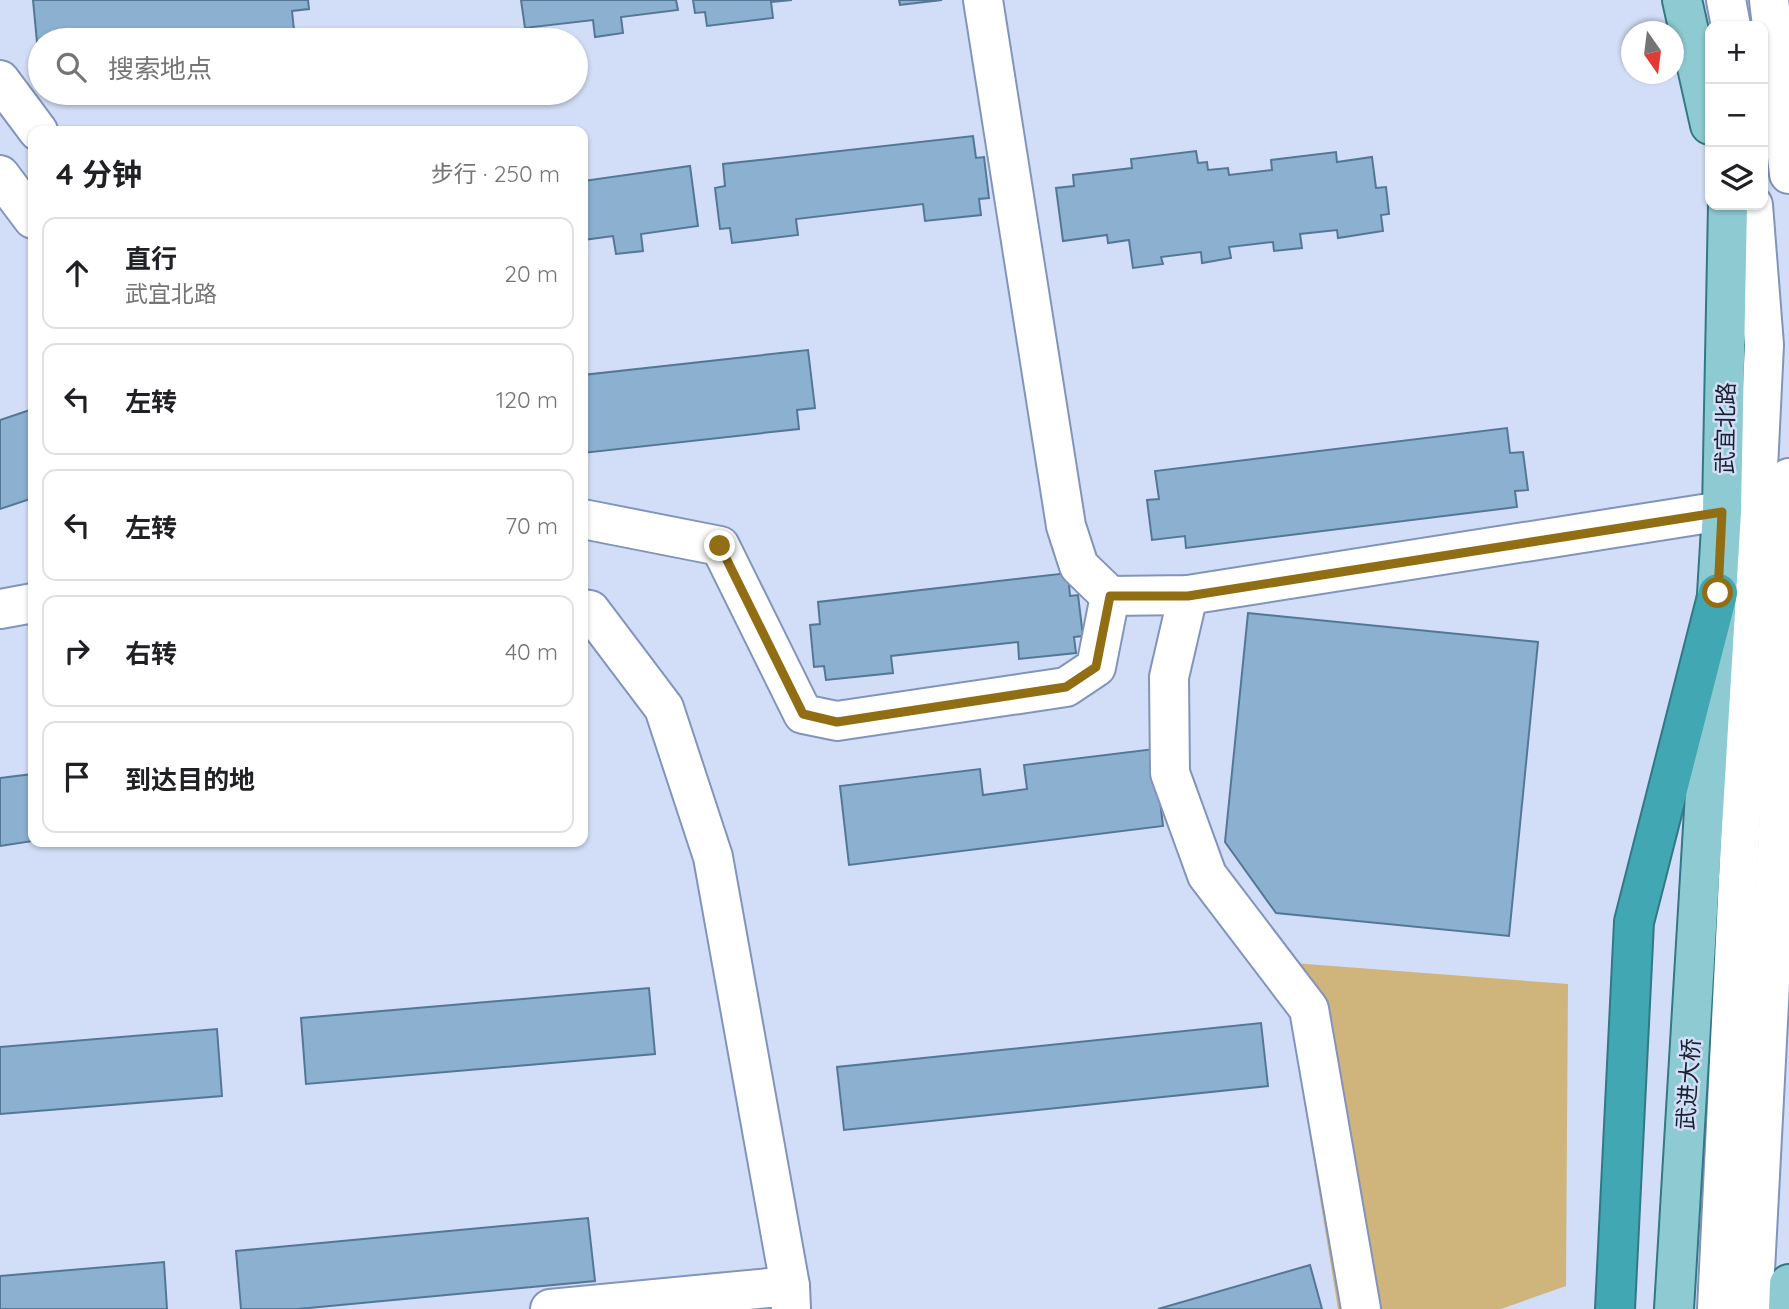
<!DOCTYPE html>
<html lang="zh">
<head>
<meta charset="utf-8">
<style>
  :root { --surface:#fff; --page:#f6f6f6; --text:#202124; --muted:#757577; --line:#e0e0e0 }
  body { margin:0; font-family:Quicksand,"Noto Sans SC",sans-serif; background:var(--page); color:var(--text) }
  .controls { position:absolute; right:21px; top:21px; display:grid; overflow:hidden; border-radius:14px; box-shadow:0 2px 5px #0004 }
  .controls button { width:63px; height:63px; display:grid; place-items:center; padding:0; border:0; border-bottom:2px solid var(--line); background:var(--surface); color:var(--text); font:35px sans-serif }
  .compass { position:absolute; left:1621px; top:21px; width:63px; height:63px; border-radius:50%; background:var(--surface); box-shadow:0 2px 5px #0004; rotate:166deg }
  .stop { position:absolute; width:21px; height:21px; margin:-16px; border:5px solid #916e14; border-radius:50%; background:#fff }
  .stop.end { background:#916e14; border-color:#fff; box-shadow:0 2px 7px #0008 }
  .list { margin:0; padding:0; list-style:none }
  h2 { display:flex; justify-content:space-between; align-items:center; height:91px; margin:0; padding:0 28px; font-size:30px }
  h2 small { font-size:23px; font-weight:400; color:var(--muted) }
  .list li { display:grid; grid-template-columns:46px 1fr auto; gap:21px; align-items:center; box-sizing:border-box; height:112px; margin:0 14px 14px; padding:0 14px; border:2px solid var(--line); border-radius:14px }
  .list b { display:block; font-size:26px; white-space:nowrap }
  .list p { margin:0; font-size:23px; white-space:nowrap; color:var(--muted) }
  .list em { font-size:23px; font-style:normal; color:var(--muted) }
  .icon { flex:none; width:38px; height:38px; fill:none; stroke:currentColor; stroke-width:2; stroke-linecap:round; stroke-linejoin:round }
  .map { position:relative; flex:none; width:1789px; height:1309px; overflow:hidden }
  .search { position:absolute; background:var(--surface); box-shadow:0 2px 5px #0004; left:28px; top:28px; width:560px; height:77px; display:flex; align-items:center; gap:18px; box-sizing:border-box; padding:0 24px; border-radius:38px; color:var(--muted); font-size:26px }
  .panel { position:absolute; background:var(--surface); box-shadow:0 2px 5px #0004; left:28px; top:126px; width:560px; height:721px; border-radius:14px }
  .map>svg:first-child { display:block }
  .green { fill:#cfb47c }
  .building { fill:#8bb0d0; stroke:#547795; stroke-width:2 }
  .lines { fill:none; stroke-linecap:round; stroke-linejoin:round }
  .minor-casing { stroke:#8294bb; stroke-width:42 }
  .major-casing { stroke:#337884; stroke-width:42 }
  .highway-casing { stroke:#337884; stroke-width:42 }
  .minor { stroke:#fff; stroke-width:38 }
  .major { stroke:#8dcad1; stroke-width:38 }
  .highway { stroke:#41a7b2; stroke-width:38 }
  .route { stroke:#916e14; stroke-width:9 }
  .labels { text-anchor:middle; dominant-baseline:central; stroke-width:5; stroke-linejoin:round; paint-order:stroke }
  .street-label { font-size:23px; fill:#19202f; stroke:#d2def7 }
</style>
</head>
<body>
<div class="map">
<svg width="1789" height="1309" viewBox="0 0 1789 1309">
  <rect width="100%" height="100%" fill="#d2def7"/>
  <path class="green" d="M1253,960L1568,984L1566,1286L1501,1309H1338L1290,1015Z"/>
  <g class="building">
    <path d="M33,0H308L309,9L292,11L294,30L204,40L37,42Z"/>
    <path d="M521,0H676L678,10L621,17L623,33L595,37L593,20L525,28Z"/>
    <path d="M693,0H792L771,2L773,18L707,26L705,12L695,13Z"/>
    <path d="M899,0H942L900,5Z"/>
    <path d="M973,136L976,158L984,157L989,198L979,199L981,215L925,221L923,204L796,219L798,235L732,243L730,228L720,229L715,188L725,186L723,164Z"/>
    <path d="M1196,151L1198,163L1207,162L1208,170L1228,168L1229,175L1272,170L1271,160L1336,152L1337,162L1372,157L1376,188L1386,187L1389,214L1381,215L1383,231L1338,238L1337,230L1300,234L1302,248L1274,251L1273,242L1229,247L1231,258L1202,263L1201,252L1161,257L1163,264L1133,268L1129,240L1108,243L1107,235L1063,241L1056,188L1074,186L1073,175L1132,168L1131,159Z"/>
    <path d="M690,166L698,226L641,234L643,251L616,254L613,236L583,240V181Z"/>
    <path d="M808,350L815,408L797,410L799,429L583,453V375Z"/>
    <path d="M33,409V498L0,509V420Z"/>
    <path d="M1507,428L1510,453L1523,452L1528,490L1515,491L1517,507L1186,548L1185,536L1152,540L1147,500L1159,499L1155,471Z"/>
    <path d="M1068,573L1070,596L1078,595L1083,636L1074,637L1076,653L1019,659L1018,642L891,656L893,673L826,680L824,666L814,667L810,625L820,624L818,602Z"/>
    <path d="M1248,613L1538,642L1509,936L1276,913L1225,842Z"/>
    <path d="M1154,749L1163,826L849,865L840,786L980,769L983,795L1027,789L1024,765Z"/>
    <path d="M33,774V841L0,846V778Z"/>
    <path d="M649,988L655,1054L306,1084L301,1018Z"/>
    <path d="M1261,1023L1268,1086L844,1130L837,1067Z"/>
    <path d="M217,1029L222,1096L0,1114V1047Z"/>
    <path d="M588,1218L595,1281L298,1309H241L236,1251Z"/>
    <path d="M164,1262L167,1309H0V1276Z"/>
    <path d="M1310,1265L1322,1309H1158Z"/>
  </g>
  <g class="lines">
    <defs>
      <g id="minor">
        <path d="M983,0L1066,526L1079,566L1110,596L1188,595L1722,511"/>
        <path d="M1726,0L1731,26"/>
        <path d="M1769,0L1789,174"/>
        <path d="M0,80L38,131"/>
        <path d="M0,175L33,219"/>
        <path d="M583,519L720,546L803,714L837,721L1066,687L1096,667L1110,596"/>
        <path d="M1188,595L1169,677L1170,773L1207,875L1309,1009L1361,1309"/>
        <path d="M0,609L33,603"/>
        <path d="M583,609L590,610L664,708L713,857L790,1286L791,1309"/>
        <path d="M550,1309L790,1286"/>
        <path d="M1717,1309L1764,345L1753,205"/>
        <path d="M1753,1309L1778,830L1789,478"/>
      </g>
      <g id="major">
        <path d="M1682,0L1710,125"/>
        <path d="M1674,1309L1722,511L1728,205"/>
        <path d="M1788,1309L1789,1284"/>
      </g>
      <path id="highway" d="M1615,1309L1634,922L1718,593"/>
    </defs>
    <use href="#minor" class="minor-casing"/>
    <use href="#major" class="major-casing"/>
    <use href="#highway" class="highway-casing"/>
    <use href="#minor" class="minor"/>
    <use href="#major" class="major"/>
    <use href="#highway" class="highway"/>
  </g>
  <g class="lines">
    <path class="route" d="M720,546L803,714L837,722L1066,687L1096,667L1110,596H1188L1722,512L1718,593"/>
  </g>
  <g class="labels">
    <g class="street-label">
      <text transform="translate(1725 428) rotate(-89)">武宜北路</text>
      <text transform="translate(1688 1084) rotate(-86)">武进大桥</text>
    </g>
  </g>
</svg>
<div class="controls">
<button>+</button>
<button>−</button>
<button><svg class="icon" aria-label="layers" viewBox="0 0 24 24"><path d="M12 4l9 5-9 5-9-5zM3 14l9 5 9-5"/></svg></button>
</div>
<svg class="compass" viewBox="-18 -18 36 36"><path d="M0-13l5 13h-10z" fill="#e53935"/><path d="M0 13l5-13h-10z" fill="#757577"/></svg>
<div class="stop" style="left:1718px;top:593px"></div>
<div class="stop end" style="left:720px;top:546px"></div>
<div class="search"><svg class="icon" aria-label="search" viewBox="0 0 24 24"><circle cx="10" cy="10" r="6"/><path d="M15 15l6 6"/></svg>搜索地点</div>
<section class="panel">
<h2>4 分钟<small>步行 · 250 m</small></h2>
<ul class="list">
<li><svg class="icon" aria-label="ahead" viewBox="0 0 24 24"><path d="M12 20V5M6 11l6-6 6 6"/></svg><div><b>直行</b><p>武宜北路</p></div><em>20 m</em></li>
<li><svg class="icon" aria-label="left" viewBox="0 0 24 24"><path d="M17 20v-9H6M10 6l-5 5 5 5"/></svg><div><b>左转</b></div><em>120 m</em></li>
<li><svg class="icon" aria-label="left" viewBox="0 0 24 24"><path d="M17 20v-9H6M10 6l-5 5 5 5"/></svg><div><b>左转</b></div><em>70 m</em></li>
<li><svg class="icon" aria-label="right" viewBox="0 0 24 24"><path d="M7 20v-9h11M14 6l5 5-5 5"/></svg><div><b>右转</b></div><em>40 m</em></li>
<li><svg class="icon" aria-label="arrive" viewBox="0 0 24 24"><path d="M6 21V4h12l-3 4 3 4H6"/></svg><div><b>到达目的地</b></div></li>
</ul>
</section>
</div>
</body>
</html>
